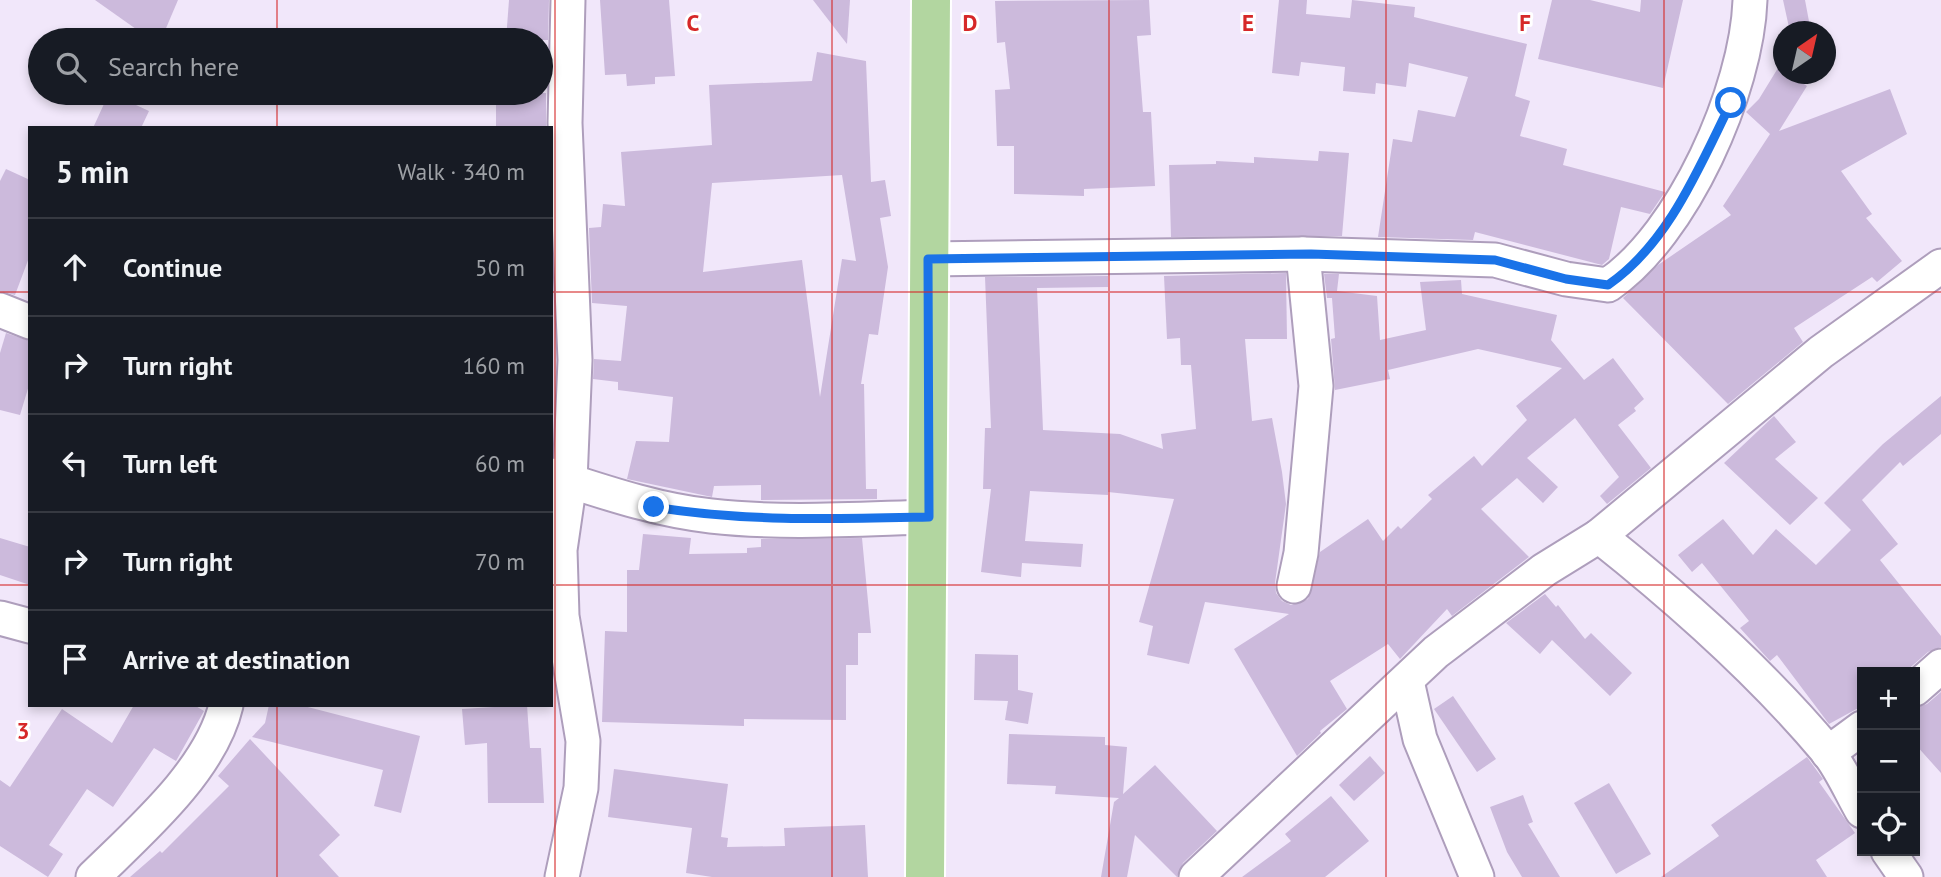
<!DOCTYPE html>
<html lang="en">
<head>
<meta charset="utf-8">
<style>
  :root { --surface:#171b24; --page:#242831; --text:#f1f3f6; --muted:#9ea1a6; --line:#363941 }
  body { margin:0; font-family:"PT Sans",sans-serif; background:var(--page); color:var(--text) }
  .controls { position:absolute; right:21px; bottom:21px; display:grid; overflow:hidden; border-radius:0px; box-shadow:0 4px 10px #0003 }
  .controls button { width:63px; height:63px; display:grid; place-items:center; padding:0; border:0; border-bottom:2px solid var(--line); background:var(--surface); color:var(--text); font:35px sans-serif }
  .compass { position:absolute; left:1773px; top:21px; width:63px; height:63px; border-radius:50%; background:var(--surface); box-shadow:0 4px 10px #0003; rotate:34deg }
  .stop { position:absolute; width:21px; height:21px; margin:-16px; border:5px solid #1a73e8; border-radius:50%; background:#fff }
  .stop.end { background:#1a73e8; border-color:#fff; box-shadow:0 2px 7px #0008 }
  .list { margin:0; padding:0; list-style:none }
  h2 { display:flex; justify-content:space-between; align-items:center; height:91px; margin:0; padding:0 28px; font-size:30px }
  h2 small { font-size:23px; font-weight:400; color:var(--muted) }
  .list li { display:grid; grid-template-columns:46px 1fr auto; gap:21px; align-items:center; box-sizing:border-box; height:98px; padding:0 28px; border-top:2px solid var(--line) }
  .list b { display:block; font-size:26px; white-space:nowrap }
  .list em { font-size:23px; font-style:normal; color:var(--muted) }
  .icon { flex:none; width:38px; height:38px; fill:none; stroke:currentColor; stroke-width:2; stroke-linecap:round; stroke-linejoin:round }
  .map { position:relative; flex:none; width:1941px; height:877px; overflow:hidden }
  .search { position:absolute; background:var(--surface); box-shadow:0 4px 10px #0003; left:28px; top:28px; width:525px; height:77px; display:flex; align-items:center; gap:18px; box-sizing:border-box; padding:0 24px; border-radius:38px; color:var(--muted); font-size:26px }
  .panel { position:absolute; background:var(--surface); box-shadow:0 4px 10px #0003; left:28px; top:126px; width:525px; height:581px; border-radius:0px }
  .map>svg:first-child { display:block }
  .building { fill:#ccbadc; fill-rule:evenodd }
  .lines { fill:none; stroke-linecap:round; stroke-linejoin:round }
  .minor-casing { stroke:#ae9ebc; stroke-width:37 }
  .major-casing { stroke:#fff; stroke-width:42 }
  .minor { stroke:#fff; stroke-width:33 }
  .major { stroke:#b2d6a0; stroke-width:38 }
  .route { stroke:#1a73e8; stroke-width:9 }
  .grid { fill:none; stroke:#d62828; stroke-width:2; stroke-opacity:0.55 }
  .grid-label { font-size:23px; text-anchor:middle; font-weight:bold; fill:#d62828; stroke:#fff; stroke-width:6; stroke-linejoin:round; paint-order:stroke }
</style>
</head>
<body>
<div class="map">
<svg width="1941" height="877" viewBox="0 0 1941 877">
  <rect width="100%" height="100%" fill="#f1e7fa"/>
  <g class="building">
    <path d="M95,0H178L161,40L136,29Z"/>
    <path d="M509,0H549L548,40H506Z"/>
    <path d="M600,0H669L675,76L655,77V84L627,86L626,74L605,75Z"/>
    <path d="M813,0H850L847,44Z"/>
    <path d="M1149,0L1151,35L1137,36L1143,112H1151L1155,186L1084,189V196L1014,194V146H997L995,90L1010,89L1005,42L997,43L995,1Z"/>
    <path d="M1279,0H1307L1306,14L1350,18L1352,0L1415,7L1414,17L1527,44L1515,96L1530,101L1520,136L1567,149L1563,165L1665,192L1650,214L1621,207L1609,259L1602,265L1475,232L1473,240L1378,237L1393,139L1412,142L1418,110L1455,117L1468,77L1409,63L1406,87L1376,83L1375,94L1343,91L1345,67L1301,62L1299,76L1272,73Z"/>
    <path d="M1552,0H1590L1640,12L1641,0H1683L1663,88L1538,59Z"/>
    <path d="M1783,0H1805L1811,32H1790Z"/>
    <path d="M817,52L866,61L871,182L885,180L891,216L880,218L888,267L878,335L869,334L861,384H864L866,489H877V499L761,500V485L714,486L712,497L627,479L636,441L669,442L673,397L618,390V382L593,379L594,359L621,361L627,306L592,303L589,228L601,227L603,204L625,206L621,152L712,145L709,85L812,81ZM842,175L856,261L842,259L820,397L802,260L703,272L712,183Z"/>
    <path d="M1778,68L1807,86L1779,131L1890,89L1907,134L1841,171L1872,214L1866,218L1902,261L1877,282L1872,277L1794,328L1803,342L1728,404L1623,298L1658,265L1731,215L1723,206L1770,134L1746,112L1759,99Z"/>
    <path d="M109,93H142L136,105L149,111L141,128H93Z"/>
    <path d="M496,93H546V128L496,127Z"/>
    <path d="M1319,151L1349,153L1342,236L1171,237L1169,165L1216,164V161L1254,163V157L1318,161Z"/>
    <path d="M6,169L30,180V255L15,295L0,291V181Z"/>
    <path d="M1286,273L1287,339H1245L1252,421L1272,418L1282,472L1286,504L1275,583L1276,593L1282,601L1291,605L1308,599L1320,552L1368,519L1383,541L1398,526L1401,529L1432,499L1428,495L1474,456L1482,466L1527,420L1516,406L1562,368L1478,349L1388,370L1390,379L1335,390L1331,339L1335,338L1332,298H1327L1324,274H1339L1337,291L1377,296L1380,340L1426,330L1420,282L1461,280L1462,294L1557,315L1551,340L1584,380L1613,358L1644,399L1634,408L1636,411L1618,425L1651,468L1607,504L1600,496L1619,477L1575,418L1527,458L1558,487L1543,503L1517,478L1481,509L1529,557L1452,616L1447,609L1400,659L1388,644L1330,681L1347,709L1320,731L1321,733L1297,756L1234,649L1289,614L1205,602L1189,664L1147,655L1153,626L1139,622L1174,499L1108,492V495L1030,491L1025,541L1083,544L1081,567L1022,563L1021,577L981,572L991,489H983L985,428H991L985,277L1108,276V287L1037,288L1043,430L1120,434L1163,449L1161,434L1196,429L1191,365H1181L1180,338L1167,339L1164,276Z"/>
    <path d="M6,333L30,341V382L20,415L0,410V353Z"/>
    <path d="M1941,396V434L1903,466L1900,462L1862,500L1898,544L1880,560L1941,636V647L1928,652L1905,672H1862V706L1829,724L1777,655L1770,661L1740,628L1749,621L1702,563L1692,572L1678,555L1723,519L1753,555L1776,529L1816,565L1851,530L1824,503L1883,444Z"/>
    <path d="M1774,416L1796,442L1775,459L1818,498L1790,525L1724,463Z"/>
    <path d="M643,534L691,538L689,554L747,553V548L761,547V539L862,538L871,633H858V665H846V720L744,719V726L602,722L605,631L627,632V570H639Z"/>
    <path d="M0,538L30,547V585L0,575Z"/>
    <path d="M1545,594L1556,607L1558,605L1585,639L1591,633L1632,673L1610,696L1552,640L1540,654L1506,623Z"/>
    <path d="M975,654L1018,655V690L1033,693L1028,724L1005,720L1008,701L974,700Z"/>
    <path d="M1941,692V773L1915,744V708L1927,704Z"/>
    <path d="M1453,696L1496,759L1477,772L1434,709Z"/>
    <path d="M134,705H194L204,711L176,761L154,748L113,807L87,789L49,845L63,854L48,877L0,846V780L10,787L62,709L112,743Z"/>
    <path d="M269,705H300L420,736L401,813L374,806L383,770L252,737L265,723Z"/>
    <path d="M527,705L530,748H541L544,803H488L487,743L465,745L462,709Z"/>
    <path d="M1009,734L1105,737V745L1127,747L1123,794L1155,765L1217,831L1183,863L1177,877L1135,835L1127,877H1101L1114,802L1119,798L1055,794L1056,786L1007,784Z"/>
    <path d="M250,739L340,835L319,855L339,877H130L160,851L162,853L229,786L218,776Z"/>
    <path d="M1370,756L1385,773L1354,801L1339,785Z"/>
    <path d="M1807,757L1823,779L1819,782L1855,833L1816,860L1827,877H1661L1719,836L1711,825Z"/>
    <path d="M614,769L728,784L721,837L728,838L727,847L785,846L784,828L865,825L868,877H712L686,873L692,828L608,817Z"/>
    <path d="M1609,783L1651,854L1616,874L1574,803Z"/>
    <path d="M1523,795L1533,822L1528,824L1560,877H1522L1507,852L1490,807Z"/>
    <path d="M1331,796L1369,841L1325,877H1242L1291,841L1285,834Z"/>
  </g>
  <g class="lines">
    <defs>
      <g id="minor">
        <path d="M928,259L1303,254L1495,260L1566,279L1608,285C1683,234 1747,90 1750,0"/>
        <path d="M0,310L30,322"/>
        <path d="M551,475C604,492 656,510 711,516C783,524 857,519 929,517"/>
        <path d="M1599,536C1681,601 1760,671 1827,751C1841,768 1851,792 1862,811"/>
        <path d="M1294,586L1301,553L1316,386L1303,254"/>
        <path d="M0,618L30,626"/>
        <path d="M1407,681L1420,739L1477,877"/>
        <path d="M1915,689L1941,666"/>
        <path d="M1828,753L1862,728"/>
        <path d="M1888,851L1906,877"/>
        <path d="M93,877C140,831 211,770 226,705"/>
        <path d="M562,877L581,788L583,741L562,616L560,550L570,481L575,360L565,123L568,0"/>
        <path d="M1196,877L1436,652L1544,570L1599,536L1821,352L1941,266"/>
      </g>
      <path id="major" d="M925,877L931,0"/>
    </defs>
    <use href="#minor" class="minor-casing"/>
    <use href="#major" class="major-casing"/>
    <use href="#minor" class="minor"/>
    <use href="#major" class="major"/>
  </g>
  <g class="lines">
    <path class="route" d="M654,507C746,522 836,519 929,517L928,259L1311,254L1495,260L1566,279L1608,285C1669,243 1699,167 1731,103"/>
  </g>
  <path class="grid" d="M277,0V40M555,0V877M832,0V877M1109,0V877M1386,0V877M1664,0V877M277,93V128M0,292H30M551,292H1941M0,585H30M551,585H1941M277,705V877"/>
  <g class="grid-label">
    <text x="693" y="31">C</text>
    <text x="970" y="31">D</text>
    <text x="1248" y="31">E</text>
    <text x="1525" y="31">F</text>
    <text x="23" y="739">3</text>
  </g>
</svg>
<div class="controls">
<button>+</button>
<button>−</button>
<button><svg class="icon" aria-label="locate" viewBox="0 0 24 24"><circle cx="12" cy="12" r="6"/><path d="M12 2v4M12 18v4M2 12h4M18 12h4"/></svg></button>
</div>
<svg class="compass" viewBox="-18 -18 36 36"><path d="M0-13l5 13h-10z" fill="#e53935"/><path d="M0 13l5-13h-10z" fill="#9ea1a6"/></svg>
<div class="stop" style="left:1731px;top:103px"></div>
<div class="stop end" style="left:654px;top:507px"></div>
<div class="search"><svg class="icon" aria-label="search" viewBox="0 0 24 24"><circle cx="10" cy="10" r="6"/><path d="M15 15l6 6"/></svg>Search here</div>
<section class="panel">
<h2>5 min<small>Walk · 340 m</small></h2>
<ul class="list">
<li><svg class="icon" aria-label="ahead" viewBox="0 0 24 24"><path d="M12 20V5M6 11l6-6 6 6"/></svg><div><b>Continue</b></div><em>50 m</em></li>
<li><svg class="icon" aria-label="right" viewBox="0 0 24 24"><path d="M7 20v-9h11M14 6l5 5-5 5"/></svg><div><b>Turn right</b></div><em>160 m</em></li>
<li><svg class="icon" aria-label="left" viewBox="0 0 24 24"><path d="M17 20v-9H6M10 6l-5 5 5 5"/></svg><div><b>Turn left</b></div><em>60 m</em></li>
<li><svg class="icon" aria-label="right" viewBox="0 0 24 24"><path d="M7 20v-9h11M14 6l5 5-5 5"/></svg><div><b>Turn right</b></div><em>70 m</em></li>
<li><svg class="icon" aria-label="arrive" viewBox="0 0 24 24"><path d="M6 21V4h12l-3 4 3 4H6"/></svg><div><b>Arrive at destination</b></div></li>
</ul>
</section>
</div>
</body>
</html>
